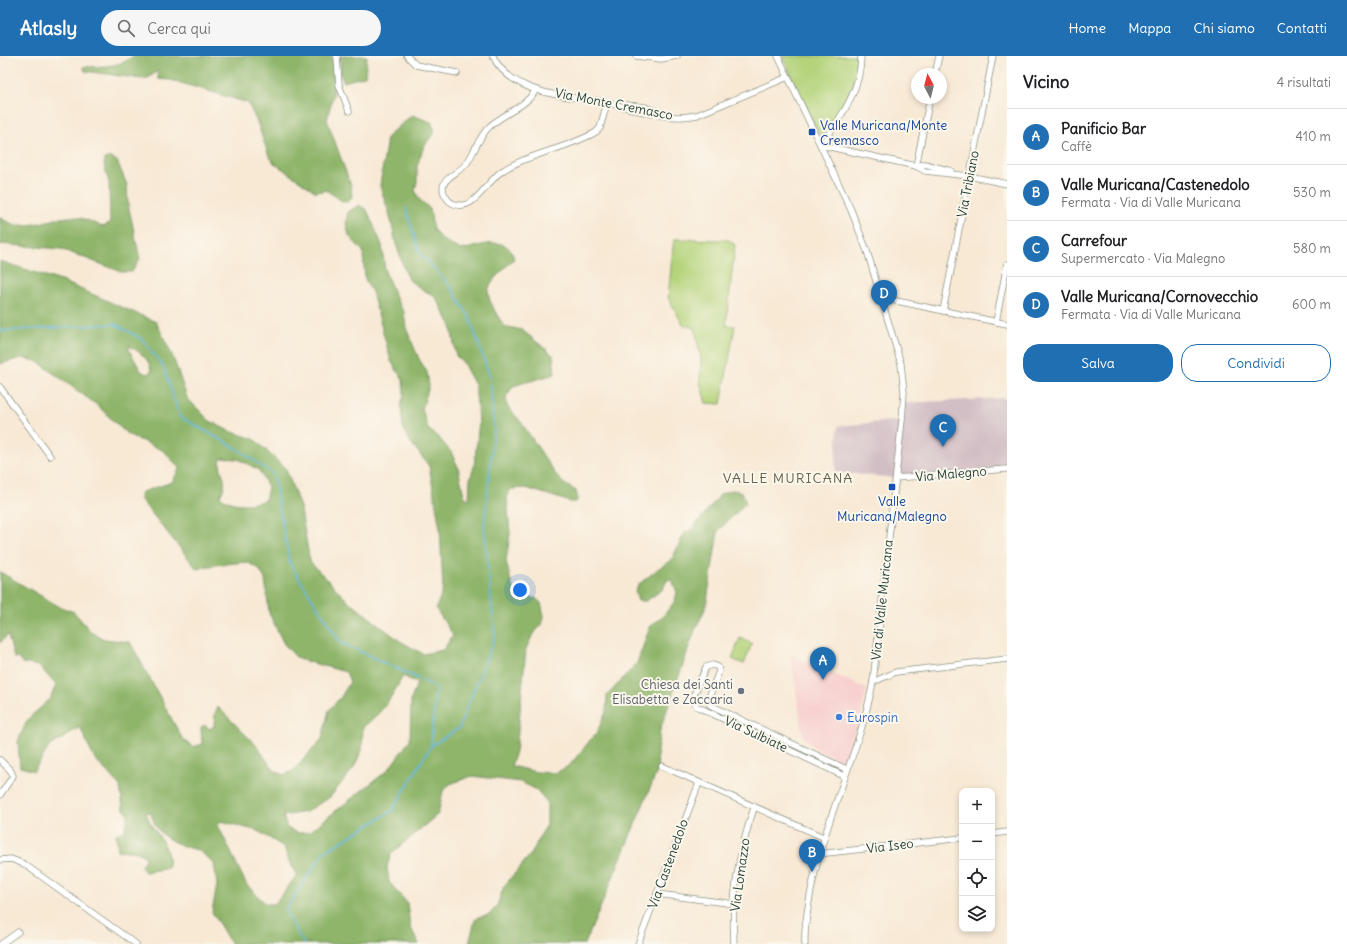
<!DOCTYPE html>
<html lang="it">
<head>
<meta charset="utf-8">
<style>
  :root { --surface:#fff; --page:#f6f6f6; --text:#202124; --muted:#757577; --line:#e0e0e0; --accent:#1f6fb2 }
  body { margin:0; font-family:Delius,sans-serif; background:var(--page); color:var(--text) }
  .controls { position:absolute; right:12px; bottom:12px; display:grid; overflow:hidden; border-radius:8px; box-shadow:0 2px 6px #0003 }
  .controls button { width:36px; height:36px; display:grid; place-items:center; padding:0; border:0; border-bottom:1px solid var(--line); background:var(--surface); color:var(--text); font:20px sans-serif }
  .compass { position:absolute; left:911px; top:12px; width:36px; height:36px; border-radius:50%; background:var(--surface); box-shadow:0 2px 6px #0003; rotate:353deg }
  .you { position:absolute; left:520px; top:534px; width:14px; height:14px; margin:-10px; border:3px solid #fff; border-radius:50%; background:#1a73e8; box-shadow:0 0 0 6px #1a73e833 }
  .badge { display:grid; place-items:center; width:26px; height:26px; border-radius:50%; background:var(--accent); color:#fff; font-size:13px; font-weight:700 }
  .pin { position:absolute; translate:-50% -33px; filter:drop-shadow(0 1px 2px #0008) }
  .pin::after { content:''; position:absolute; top:21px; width:14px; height:12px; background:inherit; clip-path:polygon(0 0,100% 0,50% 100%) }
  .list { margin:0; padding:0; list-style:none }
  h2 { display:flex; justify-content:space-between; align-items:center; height:52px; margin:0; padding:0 16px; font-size:17px }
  h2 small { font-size:13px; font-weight:400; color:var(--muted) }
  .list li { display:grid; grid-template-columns:26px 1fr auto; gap:12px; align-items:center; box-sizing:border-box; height:56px; padding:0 16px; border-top:1px solid var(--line) }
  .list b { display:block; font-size:15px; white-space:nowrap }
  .list p { margin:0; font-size:13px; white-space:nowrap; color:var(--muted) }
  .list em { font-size:13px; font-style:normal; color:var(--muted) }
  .actions { display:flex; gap:8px; padding:12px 16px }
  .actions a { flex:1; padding:9px 0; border:1px solid var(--accent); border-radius:16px; text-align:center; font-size:14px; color:var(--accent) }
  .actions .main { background:var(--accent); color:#fff }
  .icon { flex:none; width:22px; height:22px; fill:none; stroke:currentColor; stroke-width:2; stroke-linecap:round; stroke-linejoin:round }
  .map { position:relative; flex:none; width:1007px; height:888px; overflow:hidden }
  header { display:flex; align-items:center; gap:24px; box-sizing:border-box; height:56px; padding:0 20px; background:var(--accent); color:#fff }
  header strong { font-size:19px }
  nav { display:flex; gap:22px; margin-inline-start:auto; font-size:14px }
  .search { width:280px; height:36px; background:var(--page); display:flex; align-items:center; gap:10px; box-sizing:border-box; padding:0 14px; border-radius:22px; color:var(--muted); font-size:15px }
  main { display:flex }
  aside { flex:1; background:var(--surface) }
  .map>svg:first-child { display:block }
  .built { fill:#f7d0cf }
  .industrial { fill:#d2bec5 }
  .green { fill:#b4d37a; stroke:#6a8857 }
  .forest { fill:#8fb56a; stroke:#57794f; fill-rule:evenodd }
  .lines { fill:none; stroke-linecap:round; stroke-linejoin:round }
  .stream { stroke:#66b9e2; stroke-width:1.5 }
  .minor-casing { stroke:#8c9384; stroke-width:7 }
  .minor { stroke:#fff; stroke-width:5.5 }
  .transit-dot { fill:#1a4fb4; stroke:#fbf7ec; stroke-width:1.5 }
  .worship-dot { fill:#6b7280; stroke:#fbf7ec; stroke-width:1.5 }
  .shop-dot { fill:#3f7fe0; stroke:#fbf7ec; stroke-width:1.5 }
  .labels { text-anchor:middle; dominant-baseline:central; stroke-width:4; stroke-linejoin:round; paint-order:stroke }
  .street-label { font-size:13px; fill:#1f3d34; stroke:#fbf7ec }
  .transit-label { font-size:13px; fill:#164399; stroke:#fbf7ec; text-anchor:start }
  .worship-label { font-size:13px; fill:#5b616d; stroke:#fbf7ec; text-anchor:end }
  .shop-label { font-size:13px; fill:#366cbe; stroke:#fbf7ec; text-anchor:start }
  .neighbourhood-label { font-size:14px; letter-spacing:1px; fill:#6b664e; stroke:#fbf7ec }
</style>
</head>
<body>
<header>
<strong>Atlasly</strong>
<div class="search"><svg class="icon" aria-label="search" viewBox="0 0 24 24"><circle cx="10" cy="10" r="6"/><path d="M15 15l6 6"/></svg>Cerca qui</div>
<nav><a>Home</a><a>Mappa</a><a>Chi siamo</a><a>Contatti</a></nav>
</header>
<main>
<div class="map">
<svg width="1007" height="888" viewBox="0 0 1007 888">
  <rect width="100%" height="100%" fill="#fbf7ec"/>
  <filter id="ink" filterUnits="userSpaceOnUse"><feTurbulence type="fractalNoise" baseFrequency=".025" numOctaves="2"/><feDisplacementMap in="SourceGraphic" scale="8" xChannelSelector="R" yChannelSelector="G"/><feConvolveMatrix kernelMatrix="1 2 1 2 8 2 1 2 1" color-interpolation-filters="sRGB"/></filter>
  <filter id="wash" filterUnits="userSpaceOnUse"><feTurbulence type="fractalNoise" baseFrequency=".012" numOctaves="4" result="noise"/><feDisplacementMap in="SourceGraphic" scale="16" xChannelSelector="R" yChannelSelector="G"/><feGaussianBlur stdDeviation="0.9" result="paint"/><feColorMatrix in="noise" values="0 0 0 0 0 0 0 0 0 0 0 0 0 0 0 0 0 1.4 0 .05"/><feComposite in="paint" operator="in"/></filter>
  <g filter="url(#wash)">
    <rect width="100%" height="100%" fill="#f8e9d5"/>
    <path class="built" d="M791,599L867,633L861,658L846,701L841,704L820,696L803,681Z"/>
    <path class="industrial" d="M1007,342V413L896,422L835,416L838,370L902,364L904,347Z"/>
    <g class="green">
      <path d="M782,0H859C856,33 840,56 821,82Z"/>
      <path d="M674,183L729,184L735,189L726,269L735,270L721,348L706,347L700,326L701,303L695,272L683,269L668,241Z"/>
      <path d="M740,582L752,587L744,608L732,603Z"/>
    </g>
    <g class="forest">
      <path d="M133,0H332L334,35L327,64L351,130L352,141L348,145H342L326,134L316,136L274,107L269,100L257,66L248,47L171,24L158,23V15L148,22L142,23L85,15L83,11C101,10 119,12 133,0Z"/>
      <path d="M340,0H367L365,20L344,26L341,20Z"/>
      <path d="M412,59L431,66L435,75L424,90L417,110V126L415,134L419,143L430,153L433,173L441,183L461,194C480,191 508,176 514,203C484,232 480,232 504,270L522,274L553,299L555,318L513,330L506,341L507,350L521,366L554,416L563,427L576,435L578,443L576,446H571L526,432L511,433L507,440L510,478L506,505L512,530L519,539L537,543L541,547L544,560L542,569L533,578L526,593L516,696L511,710L536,716L556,717L570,709L597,676L606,656L607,640L637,607L650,571L664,559L675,545L677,536L672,524H667L663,533L646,545H638L635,535L638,529L659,512L671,505L685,476L691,474L721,438L732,434L742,436L746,447L718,475L706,551L695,574L660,674L657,695L658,713L585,888H469L475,864L478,861L489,859L497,850L504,830L532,797L540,780L547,769V746L537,734L521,726L472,720L450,728L443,735L438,758L391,798L387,811L389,826L407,847L410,870L419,888H231L212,856L217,829L214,807L198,794L181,790L164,780L156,771L150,756L146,755C151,778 171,784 168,812L145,816L141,810L146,801L138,796L118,794L116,778L125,775L128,758L123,752L120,730L94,702L80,671L49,691L34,715L20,711L18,685L28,663L50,643L56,629L39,610L22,607L19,602H14L8,579L0,587V516L60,551L74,556L92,577L104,583L130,586L182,682L193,691L202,688L201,672L204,669L210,673L214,670L215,657L218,651L255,688L274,714L283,719L293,715L322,683L329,654L341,641L350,626L346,616L298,603L284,588L269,557L265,523L259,513L247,506L215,509L197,513L141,444L140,440L142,436L172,426L180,412L162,394L127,378L97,349L37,305L21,302L0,308V205L64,226L156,266L173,301L187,342L210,365L229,375L254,383L286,413L301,454L310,506L348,545L400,585L423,598L443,594L453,579L436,553L443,533L440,472L429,410L409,384L403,373L401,349L404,338L403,324L391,305L372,236L365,223L363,195L349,180L346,166L348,156L359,149L367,154L382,189L385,215L397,245L404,256L406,272L419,303L427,316L429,330L422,353L428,373L438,381L451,396L458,411L464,440L469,444L470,423L474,411L479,366L475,329L462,305L456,300L451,270L436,242L410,225L405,215L396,188L390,160L380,130L387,81ZM129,290C138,294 152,305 151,316L146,318L141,315L129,294ZM221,402L238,403L259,414L268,431L265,444C253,449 231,451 220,440C231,421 217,418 221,402ZM403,620L417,627L411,644L410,684L388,714L309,776L297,777L287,772L283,760L306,756L330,741L353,713L362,694L363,671C383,656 391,642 403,620ZM221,765L258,775L284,791L288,804L297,819L275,848H266L246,828L218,769Z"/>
      <path d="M109,101L117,105L127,129L128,148L140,203L132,216H122L61,193L0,188V161C22,180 49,160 74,161C83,161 95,168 103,171L110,167L109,127L104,109L105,103Z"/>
    </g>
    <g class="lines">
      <g class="stream">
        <path d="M406,152L419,196L449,229L469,260L490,321L494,374L484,470L495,581L459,672L431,690"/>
        <path d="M0,275L115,268L142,283L163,310L180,361L236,392L273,418L290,508L340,586L436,631L431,690L392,755L324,796L285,854L304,888"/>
      </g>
    </g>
  </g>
  <g filter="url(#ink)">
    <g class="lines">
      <defs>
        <g id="minor">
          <path d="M337,0L339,29L349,55"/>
          <path d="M407,0L416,9L457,17"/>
          <path d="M493,0C499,14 513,24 526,30C548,40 580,42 604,46C633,52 666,66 697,59L788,21"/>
          <path d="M636,0L661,3L677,0"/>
          <path d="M778,0L851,154L867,195L901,308L904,336L902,364L873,626C860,695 826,759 812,830C808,849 804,869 805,888"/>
          <path d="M861,0C861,35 840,62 821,89L916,110L925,115L969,120L1007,128"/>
          <path d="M935,18L939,0"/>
          <path d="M536,34C525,51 505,57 490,70C479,80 475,95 467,107C458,119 431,124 449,145C472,162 486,125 502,115C528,98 569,92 596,76L600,72L607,47"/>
          <path d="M627,49L645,51L661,57"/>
          <path d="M916,110L930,42"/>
          <path d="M916,110L925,108L951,115"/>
          <path d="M882,242L1007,268"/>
          <path d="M943,255L993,0"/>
          <path d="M996,266L1007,208"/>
          <path d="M0,331L50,400"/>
          <path d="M896,422L1007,413"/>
          <path d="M873,626L896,616L1007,603"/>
          <path d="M0,704L11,715L13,720L0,739"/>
          <path d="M662,710L823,781"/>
          <path d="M844,720L696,650L693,641L706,611L713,609L718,611L719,615L708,644L710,649L846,713"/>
          <path d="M992,778L1007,776"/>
          <path d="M818,798L962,782"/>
          <path d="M0,804L11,803L24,808L136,888"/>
          <path d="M657,838L735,848"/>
          <path d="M1,888L18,876"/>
          <path d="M638,888L699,727"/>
          <path d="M734,888C731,842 739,795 754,752"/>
        </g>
      </defs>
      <use href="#minor" class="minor-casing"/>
      <use href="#minor" class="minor"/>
    </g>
  </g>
  <g class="transit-dot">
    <rect x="808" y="72" width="8" height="8" rx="2"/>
    <rect x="888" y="427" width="8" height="8" rx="2"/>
  </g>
  <circle class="worship-dot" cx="741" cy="635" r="4"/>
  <circle class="shop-dot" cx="839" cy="661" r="4"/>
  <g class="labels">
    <g class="street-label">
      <text transform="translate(614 48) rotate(11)">Via Monte Cremasco</text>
      <text transform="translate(968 128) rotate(-79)">Via Tribiano</text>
      <text transform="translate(951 418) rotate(-5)">Via Malegno</text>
      <text transform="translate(882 544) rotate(-84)">Via di Valle Muricana</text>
      <text transform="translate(756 678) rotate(25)">Via Sulbiate</text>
      <text transform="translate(890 790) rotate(-7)">Via Iseo</text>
      <text transform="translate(668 808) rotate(-70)">Via Castenedolo</text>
      <text transform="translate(740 819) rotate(-82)">Via Lomazzo</text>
    </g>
    <g class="transit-label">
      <text x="820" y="69">Valle Muricana/Monte<tspan x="820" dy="15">Cremasco</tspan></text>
      <text x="892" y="445" text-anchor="middle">Valle<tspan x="892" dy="15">Muricana/Malegno</tspan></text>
    </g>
    <g class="worship-label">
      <text x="733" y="628">Chiesa dei Santi<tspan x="733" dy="15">Elisabetta e Zaccaria</tspan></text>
    </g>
    <g class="shop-label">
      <text x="847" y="661">Eurospin</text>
    </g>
    <g class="neighbourhood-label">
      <text x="788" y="422">VALLE MURICANA</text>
    </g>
  </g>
</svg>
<div class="controls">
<button>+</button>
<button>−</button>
<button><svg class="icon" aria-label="locate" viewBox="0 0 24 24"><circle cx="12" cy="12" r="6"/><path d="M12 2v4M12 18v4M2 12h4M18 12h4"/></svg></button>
<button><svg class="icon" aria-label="layers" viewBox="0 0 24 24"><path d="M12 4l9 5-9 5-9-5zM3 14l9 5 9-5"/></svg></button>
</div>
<svg class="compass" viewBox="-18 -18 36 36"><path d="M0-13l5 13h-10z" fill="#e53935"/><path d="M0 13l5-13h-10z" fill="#757577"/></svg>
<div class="you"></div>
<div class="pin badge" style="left:823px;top:624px">A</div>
<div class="pin badge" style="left:812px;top:816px">B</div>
<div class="pin badge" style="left:943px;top:391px">C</div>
<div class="pin badge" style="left:884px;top:257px">D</div>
</div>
<aside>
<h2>Vicino<small>4 risultati</small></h2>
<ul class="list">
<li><span class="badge">A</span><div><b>Panificio Bar</b><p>Caffè</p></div><em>410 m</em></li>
<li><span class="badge">B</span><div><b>Valle Muricana/Castenedolo</b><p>Fermata · Via di Valle Muricana</p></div><em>530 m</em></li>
<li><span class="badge">C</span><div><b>Carrefour</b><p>Supermercato · Via Malegno</p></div><em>580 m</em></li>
<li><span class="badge">D</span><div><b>Valle Muricana/Cornovecchio</b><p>Fermata · Via di Valle Muricana</p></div><em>600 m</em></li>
</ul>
<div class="actions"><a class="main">Salva</a><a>Condividi</a></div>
</aside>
</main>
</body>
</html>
